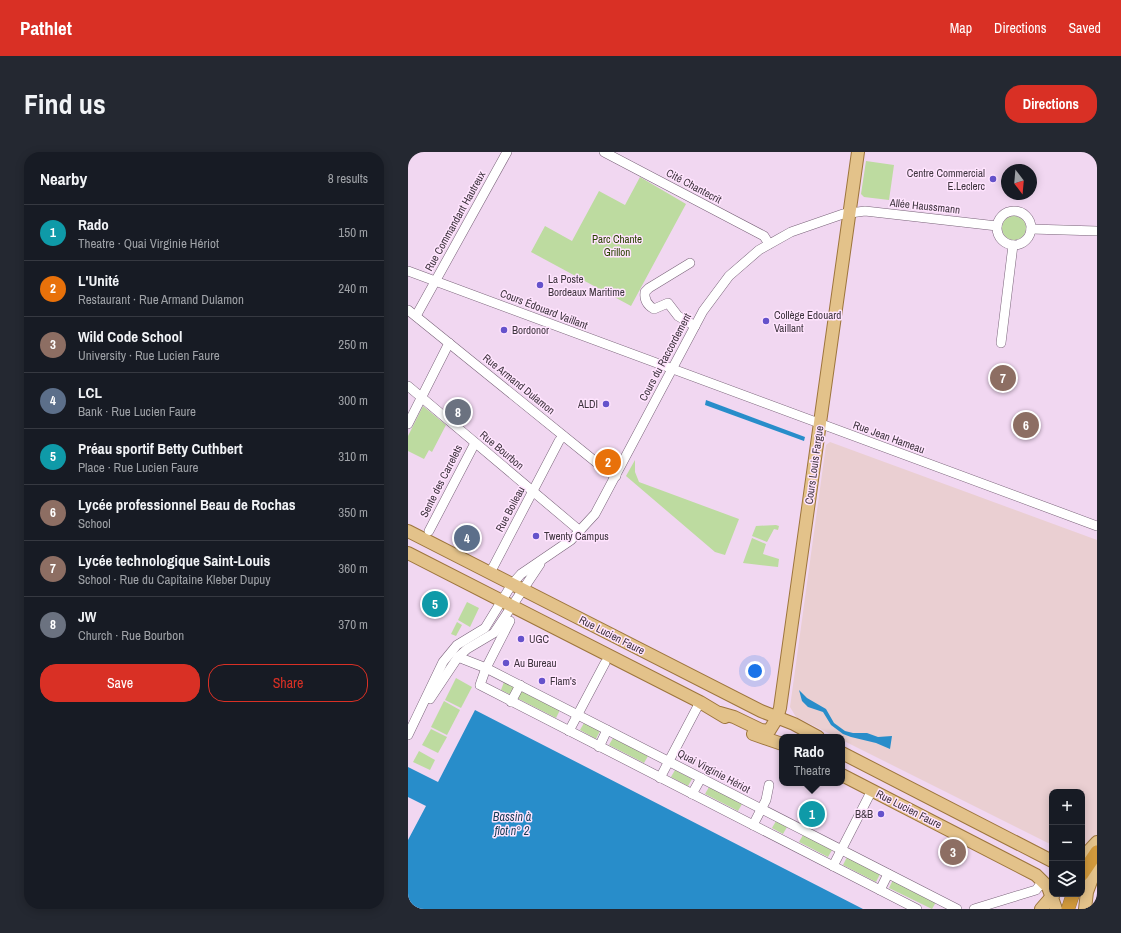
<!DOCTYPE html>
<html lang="en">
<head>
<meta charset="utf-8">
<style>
  :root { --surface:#171b24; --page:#242831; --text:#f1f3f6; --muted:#9ea1a6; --line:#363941; --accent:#d93025 }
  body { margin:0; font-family:"Archivo Narrow",sans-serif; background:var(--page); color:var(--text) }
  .controls { position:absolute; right:12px; bottom:12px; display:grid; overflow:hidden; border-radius:8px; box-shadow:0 2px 10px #0003 }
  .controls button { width:36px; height:36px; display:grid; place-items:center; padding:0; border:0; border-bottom:1px solid var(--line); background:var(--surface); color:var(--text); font:20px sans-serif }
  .compass { position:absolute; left:593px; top:12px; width:36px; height:36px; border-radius:50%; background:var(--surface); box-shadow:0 2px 10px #0003; rotate:164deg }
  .you { position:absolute; left:347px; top:519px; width:14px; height:14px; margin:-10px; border:3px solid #fff; border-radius:50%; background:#1a73e8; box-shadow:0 0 0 6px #1a73e833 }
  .badge { display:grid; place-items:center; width:26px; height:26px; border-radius:50%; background:var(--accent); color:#fff; font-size:13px; font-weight:700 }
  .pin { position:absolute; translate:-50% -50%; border:2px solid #fff; box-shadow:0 1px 4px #0006 }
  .popup { position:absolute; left:371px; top:582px; width:66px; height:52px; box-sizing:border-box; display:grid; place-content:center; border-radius:8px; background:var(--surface); filter:drop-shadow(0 1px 3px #0005); font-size:13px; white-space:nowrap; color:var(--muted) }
  .popup b { font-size:15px; color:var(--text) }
  .popup::after { content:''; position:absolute; left:50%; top:100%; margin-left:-8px; border:8px solid transparent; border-top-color:var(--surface) }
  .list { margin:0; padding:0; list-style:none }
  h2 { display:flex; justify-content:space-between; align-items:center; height:52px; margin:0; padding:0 16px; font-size:17px }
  h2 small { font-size:13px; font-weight:400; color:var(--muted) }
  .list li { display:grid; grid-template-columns:26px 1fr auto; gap:12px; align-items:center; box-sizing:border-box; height:56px; padding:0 16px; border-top:1px solid var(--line) }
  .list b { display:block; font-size:15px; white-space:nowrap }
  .list p { margin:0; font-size:13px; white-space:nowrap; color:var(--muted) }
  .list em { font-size:13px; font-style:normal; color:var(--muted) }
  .actions { display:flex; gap:8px; padding:12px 16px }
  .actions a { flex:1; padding:9px 0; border:1px solid var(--accent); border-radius:16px; text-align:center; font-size:14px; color:var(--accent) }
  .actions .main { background:var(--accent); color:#fff }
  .icon { flex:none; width:22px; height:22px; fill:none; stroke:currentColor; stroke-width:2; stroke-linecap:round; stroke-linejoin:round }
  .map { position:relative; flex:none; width:689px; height:757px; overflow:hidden; border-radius:16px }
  header { display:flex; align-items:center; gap:24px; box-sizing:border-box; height:56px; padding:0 20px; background:var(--accent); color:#fff }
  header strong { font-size:19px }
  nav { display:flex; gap:22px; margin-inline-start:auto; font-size:14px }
  .intro { display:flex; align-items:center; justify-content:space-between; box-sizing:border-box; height:96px; padding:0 24px }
  h1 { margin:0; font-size:28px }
  .button { padding:10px 18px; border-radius:16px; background:var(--accent); color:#fff; font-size:14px; font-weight:700 }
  main { display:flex; gap:24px; padding:0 24px }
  aside { flex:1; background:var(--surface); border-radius:16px; box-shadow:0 2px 10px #0003 }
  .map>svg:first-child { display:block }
  .industrial { fill:#eacfd2 }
  .green { fill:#bddba0 }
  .water { fill:#288dca }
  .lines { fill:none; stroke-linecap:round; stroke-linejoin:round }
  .minor-casing { stroke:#796379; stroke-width:10 }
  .major-casing { stroke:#9d753c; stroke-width:14 }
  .highway-casing { stroke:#9d753c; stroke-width:14 }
  .minor { stroke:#fff; stroke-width:9 }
  .major { stroke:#e3c28a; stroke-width:12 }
  .highway { stroke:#d1993c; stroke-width:13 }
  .highway-bridge-casing { stroke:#9d753c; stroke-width:14; stroke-linecap:butt }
  .highway-bridge { stroke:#d1993c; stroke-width:13 }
  .poi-dot { fill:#6552cb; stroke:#ffe4fe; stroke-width:1.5 }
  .labels { text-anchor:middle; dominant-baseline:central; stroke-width:3; stroke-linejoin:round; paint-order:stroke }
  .poi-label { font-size:11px; fill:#3d333d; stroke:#ffe4fe; text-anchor:start }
  .street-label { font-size:11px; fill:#3d333d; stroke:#ffe4fe }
  .park-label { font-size:11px; fill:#294200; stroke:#ffe4fe }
  .water-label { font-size:12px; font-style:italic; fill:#133b54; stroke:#ffe4fe }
</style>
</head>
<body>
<header>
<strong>Pathlet</strong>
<nav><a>Map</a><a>Directions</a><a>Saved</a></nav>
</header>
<div class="intro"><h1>Find us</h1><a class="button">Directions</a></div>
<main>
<aside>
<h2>Nearby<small>8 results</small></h2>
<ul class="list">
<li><span class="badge" style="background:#0f9aa8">1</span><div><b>Rado</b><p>Theatre · Quai Virginie Hériot</p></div><em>150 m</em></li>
<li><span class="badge" style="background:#e8710a">2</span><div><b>L'Unité</b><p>Restaurant · Rue Armand Dulamon</p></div><em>240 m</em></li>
<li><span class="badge" style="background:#8d6e63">3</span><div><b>Wild Code School</b><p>University · Rue Lucien Faure</p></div><em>250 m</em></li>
<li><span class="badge" style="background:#5c6f8a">4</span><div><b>LCL</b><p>Bank · Rue Lucien Faure</p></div><em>300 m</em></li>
<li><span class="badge" style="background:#0f9aa8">5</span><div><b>Préau sportif Betty Cuthbert</b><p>Place · Rue Lucien Faure</p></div><em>310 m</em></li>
<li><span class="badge" style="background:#8d6e63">6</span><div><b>Lycée professionnel Beau de Rochas</b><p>School</p></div><em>350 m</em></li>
<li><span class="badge" style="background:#8d6e63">7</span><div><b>Lycée technologique Saint-Louis</b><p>School · Rue du Capitaine Kleber Dupuy</p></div><em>360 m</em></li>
<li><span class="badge" style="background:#6b7280">8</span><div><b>JW</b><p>Church · Rue Bourbon</p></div><em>370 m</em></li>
</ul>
<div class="actions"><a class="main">Save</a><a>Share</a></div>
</aside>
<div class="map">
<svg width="689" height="757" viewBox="0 0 689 757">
  <rect width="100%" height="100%" fill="#f1d7f1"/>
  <path class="industrial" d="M422,290L689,388V683L674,694V640H644V693L434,588V585H428L388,565L382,555L418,293Z"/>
  <g class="green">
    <path d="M458,9L486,13L481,48L456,45L453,42Z"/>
    <path d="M232,25L278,52L223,154L123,100L137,74L164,89L191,39L217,53Z"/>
    <circle cx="606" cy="76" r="12"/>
    <path d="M15,254L38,273L24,300L21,298L16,307L0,299V284Z"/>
    <path d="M227,308V320L231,330L331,367L317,403L307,400L218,324Z"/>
    <path d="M368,373L371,374L370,378L366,377L359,390L344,384L348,374Z"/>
    <path d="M344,386L358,392L355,402L371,407L370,415L335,411Z"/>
    <path d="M59,450L71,456L62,475L50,468Z"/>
    <path d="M49,470L54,473L48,484L43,482Z"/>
    <path d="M48,526L64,535L53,556L37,548Z"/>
    <path d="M96,530L107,536L103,543L93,538Z"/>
    <path d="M113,539L152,558L148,566L109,546Z"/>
    <path d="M36,549L52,558L39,583L23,575Z"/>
    <path d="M176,571L192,579L188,587L172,578Z"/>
    <path d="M23,577L39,585L30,601L14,593Z"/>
    <path d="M205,586L240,604L236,611L201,593Z"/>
    <path d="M11,599L27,608L22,618L5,610Z"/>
    <path d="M267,618L284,627L280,634L263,625Z"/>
    <path d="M301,635L334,652L330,659L297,642Z"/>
    <path d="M368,669L379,675L375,682L364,676Z"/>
    <path d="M395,683L424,698L420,705L391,690Z"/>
    <path d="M439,705L472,722L468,730L435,713Z"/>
    <path d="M485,728L528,750L524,757L481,736Z"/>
  </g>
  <g class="water">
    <path d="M298,248L397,285L396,289L297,253Z"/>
    <path d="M391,538L399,546L418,557L426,571L437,579L445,581H459L470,585L484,584L482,597L468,591L443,585L435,582L423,573L415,560L400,555L394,549Z"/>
    <path d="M67,558L455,757H0V688L18,654L0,645V615L30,630Z"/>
  </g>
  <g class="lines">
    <defs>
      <g id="minor">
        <path d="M196,0L356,84L361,92"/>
        <circle cx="606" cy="76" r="17"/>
        <path d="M623,77L689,79"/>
        <path d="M282,111L241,136L237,140C236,148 239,153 246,157L260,151L270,164L287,174"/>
        <path d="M0,119L689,374"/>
        <path d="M0,158L199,319L208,324"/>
        <path d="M8,164L99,0"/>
        <path d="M593,191L605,93"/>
        <path d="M0,234L172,379"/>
        <path d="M0,272L41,191"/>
        <path d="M21,379L67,291"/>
        <path d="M82,421L151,289L155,284"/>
        <path d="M102,469L78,516L72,533L509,757"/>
        <path d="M50,505L78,516L549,757"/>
        <path d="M22,547L50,505L59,497L86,481L132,412"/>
        <path d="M103,550L112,533"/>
        <path d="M161,579L197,511"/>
        <path d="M0,583L35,510L49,493L77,476L104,432L113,422L163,388L187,362L295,159L321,124L351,98L383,80L435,62L457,59L589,74"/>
        <path d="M191,595L199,578"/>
        <path d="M252,626L292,550"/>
        <path d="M284,642L293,626"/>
        <path d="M345,673L358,648L361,633"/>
        <path d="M425,714L464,638"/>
        <path d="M472,738L480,722"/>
        <path d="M566,757L628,738L635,729"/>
      </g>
      <g id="major">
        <path d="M0,379L353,559L386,572L410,585"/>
        <path d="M0,401L292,550L317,565"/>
        <path d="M312,561L326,565L353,578L361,579L369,566L372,556L450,0"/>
        <path d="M345,582L374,592"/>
        <path d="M434,601L644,709"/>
        <path d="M434,623L628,723L640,735L648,757"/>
        <path d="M674,706L689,690"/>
        <path d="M633,757L646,742"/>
        <path d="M677,757L679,740L689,713"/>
      </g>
      <path id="highway" d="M674,722L689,700"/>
    </defs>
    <use href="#minor" class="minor-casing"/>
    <use href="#major" class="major-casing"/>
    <use href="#highway" class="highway-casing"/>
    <use href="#minor" class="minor"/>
    <use href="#major" class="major"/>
    <use href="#highway" class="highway"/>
    <defs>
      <path id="highway-bridge" d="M660,757L665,742"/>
    </defs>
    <use href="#highway-bridge" class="highway-bridge-casing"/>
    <use href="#highway-bridge" class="highway-bridge"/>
  </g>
  <g class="poi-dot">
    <circle cx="585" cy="27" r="4"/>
    <circle cx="132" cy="133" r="4"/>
    <circle cx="358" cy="169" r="4"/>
    <circle cx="96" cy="178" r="4"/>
    <circle cx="198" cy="252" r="4"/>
    <circle cx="128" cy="384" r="4"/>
    <circle cx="113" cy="487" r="4"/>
    <circle cx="98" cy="511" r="4"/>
    <circle cx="134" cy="529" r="4"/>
    <circle cx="473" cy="662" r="4"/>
  </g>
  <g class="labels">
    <g class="poi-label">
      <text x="577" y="21" text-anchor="end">Centre Commercial<tspan x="577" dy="13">E.Leclerc</tspan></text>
      <text x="140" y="127">La Poste<tspan x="140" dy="13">Bordeaux Maritime</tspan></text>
      <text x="366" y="163">Collège Edouard<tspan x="366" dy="13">Vaillant</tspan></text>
      <text x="104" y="178">Bordonor</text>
      <text x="190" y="252" text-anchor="end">ALDI</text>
      <text x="136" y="384">Twenty Campus</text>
      <text x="121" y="487">UGC</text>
      <text x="106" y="511">Au Bureau</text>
      <text x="142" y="529">Flam's</text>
      <text x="465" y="662" text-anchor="end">B&amp;B</text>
    </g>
    <g class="street-label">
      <text transform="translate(286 34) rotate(28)">Cité Chantecrit</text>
      <text transform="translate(517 54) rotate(6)">Allée Haussmann</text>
      <text transform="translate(47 69) rotate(-61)">Rue Commandant Hautreux</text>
      <text transform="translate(136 157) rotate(21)">Cours Édouard Vaillant</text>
      <text transform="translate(257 205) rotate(-62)">Cours du Raccordement</text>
      <text transform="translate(111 232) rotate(39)">Rue Armand Dulamon</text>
      <text transform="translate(481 285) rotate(20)">Rue Jean Hameau</text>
      <text transform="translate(94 298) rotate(40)">Rue Bourbon</text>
      <text transform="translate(406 313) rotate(-82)">Cours Louis Fargue</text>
      <text transform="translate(33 329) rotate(-63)">Sente des Carrelets</text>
      <text transform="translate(102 357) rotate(-62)">Rue Boileau</text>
      <text transform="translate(204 483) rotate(27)">Rue Lucien Faure</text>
      <text transform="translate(306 619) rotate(28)">Quai Virginie Hériot</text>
      <text transform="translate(501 657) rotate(27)">Rue Lucien Faure</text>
    </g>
    <g class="park-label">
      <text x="209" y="87">Parc Chante<tspan x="209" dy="13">Grillon</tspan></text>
    </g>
    <g class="water-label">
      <text x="104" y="665">Bassin à<tspan x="104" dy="14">flot n° 2</tspan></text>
    </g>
  </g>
</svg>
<div class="controls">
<button>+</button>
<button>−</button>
<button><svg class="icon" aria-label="layers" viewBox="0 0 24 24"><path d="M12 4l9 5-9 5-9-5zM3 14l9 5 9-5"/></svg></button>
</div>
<svg class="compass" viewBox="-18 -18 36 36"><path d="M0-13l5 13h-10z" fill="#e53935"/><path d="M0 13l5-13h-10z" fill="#9ea1a6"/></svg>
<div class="you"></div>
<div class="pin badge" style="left:404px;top:662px;background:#0f9aa8">1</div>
<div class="popup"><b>Rado</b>Theatre</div>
<div class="pin badge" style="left:200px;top:310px;background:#e8710a">2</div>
<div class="pin badge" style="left:545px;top:700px;background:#8d6e63">3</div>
<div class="pin badge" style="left:59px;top:386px;background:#5c6f8a">4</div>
<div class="pin badge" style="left:27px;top:452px;background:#0f9aa8">5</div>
<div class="pin badge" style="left:618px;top:273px;background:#8d6e63">6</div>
<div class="pin badge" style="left:595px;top:226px;background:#8d6e63">7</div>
<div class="pin badge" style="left:50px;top:260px;background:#6b7280">8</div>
</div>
</main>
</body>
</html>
